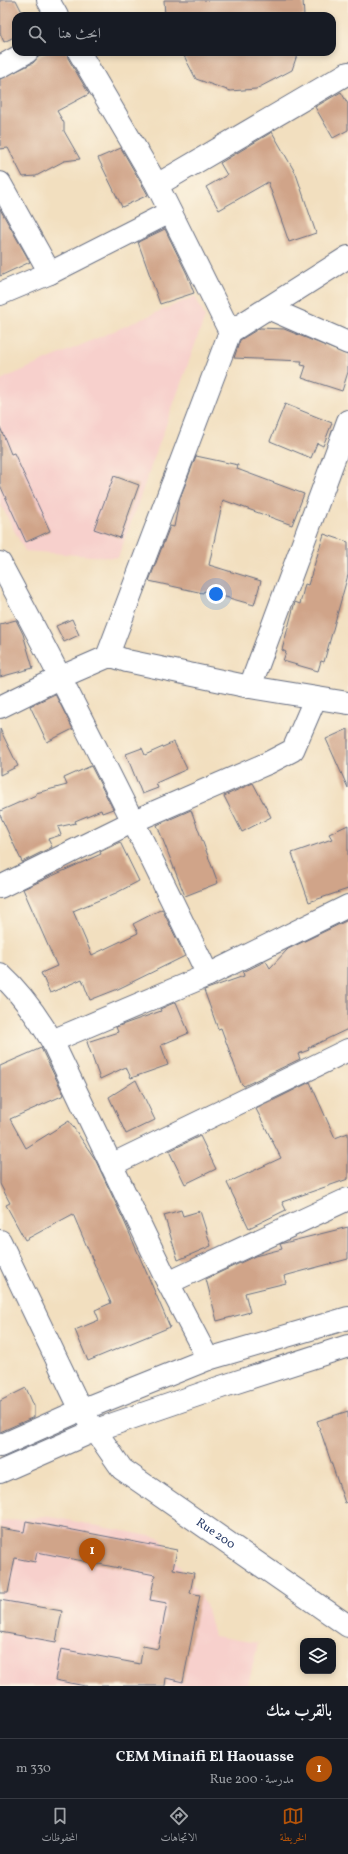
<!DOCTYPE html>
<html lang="ar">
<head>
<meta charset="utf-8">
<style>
  :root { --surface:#171b24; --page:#20242c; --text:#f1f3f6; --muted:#9ea1a6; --line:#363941; --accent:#b45309 }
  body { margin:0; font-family:Vollkorn,Amiri,serif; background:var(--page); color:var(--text); direction:rtl }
  .controls { position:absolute; right:12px; bottom:12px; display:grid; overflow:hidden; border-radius:8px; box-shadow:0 2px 6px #0003 }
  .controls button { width:36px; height:36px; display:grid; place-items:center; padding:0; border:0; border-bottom:1px solid var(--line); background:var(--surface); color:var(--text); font:20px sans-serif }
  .you { position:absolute; left:216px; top:594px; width:14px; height:14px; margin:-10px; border:3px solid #fff; border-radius:50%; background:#1a73e8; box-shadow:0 0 0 6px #1a73e833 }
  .badge { display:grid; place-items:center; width:26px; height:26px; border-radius:50%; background:var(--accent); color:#fff; font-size:13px; font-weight:700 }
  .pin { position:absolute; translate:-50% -33px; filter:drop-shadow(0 1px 2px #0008) }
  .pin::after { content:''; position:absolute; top:21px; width:14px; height:12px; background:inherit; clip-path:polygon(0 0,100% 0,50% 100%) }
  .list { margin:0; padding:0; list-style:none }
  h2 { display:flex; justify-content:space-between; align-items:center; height:52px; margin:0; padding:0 16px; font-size:17px }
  h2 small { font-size:13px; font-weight:400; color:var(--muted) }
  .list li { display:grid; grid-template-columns:26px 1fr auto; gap:12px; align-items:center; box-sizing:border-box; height:60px; padding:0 16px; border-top:1px solid var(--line) }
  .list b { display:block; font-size:15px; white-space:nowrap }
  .list p { margin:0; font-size:13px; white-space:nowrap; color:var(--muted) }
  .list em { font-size:13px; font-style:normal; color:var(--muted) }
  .icon { flex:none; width:22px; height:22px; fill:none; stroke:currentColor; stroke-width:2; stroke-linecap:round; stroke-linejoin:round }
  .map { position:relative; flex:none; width:348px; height:1686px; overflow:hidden; direction:ltr }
  .search { position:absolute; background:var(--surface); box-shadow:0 2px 6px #0003; left:12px; right:12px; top:12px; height:44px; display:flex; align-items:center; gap:10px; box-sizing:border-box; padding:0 14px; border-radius:12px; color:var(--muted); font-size:15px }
  .sheet { height:112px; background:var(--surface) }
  nav { display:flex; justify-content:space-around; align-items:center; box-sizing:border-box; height:56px; border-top:1px solid var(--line); background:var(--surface); font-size:11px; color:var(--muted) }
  nav a { display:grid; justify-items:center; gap:2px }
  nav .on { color:var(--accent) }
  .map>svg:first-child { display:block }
  .built { fill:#f7d0cc }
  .building { fill:#d0a489 }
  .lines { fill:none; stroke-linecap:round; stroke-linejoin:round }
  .minor-casing { stroke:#666d80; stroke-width:24 }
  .major-casing { stroke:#666d80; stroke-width:24 }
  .minor { stroke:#fff; stroke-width:22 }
  .major { stroke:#fff; stroke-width:22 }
  .labels { text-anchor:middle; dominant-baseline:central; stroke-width:3; stroke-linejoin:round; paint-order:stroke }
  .street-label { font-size:12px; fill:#1b2f5e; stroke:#fcf5e5 }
</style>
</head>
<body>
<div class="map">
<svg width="348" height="1686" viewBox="0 0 348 1686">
  <rect width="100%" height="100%" fill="#fcf5e5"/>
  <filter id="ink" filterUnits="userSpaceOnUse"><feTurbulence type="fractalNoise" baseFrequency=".025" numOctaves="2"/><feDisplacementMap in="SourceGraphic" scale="8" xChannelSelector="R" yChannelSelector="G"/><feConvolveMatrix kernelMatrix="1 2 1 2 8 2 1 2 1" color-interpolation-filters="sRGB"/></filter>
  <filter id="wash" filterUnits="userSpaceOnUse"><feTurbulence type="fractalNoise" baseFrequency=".012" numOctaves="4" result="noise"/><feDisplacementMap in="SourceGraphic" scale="16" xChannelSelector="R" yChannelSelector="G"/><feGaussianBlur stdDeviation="0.9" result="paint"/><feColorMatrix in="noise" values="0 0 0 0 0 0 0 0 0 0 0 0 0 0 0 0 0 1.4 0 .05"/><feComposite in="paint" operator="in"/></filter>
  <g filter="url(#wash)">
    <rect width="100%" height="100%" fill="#f2dfbf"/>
    <g class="built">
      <path d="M195,296L205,317L118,558L25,551L0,503V380Z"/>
      <path d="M47,1516L160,1538L206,1605L214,1636L258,1643L248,1686H0V1522Z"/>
    </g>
    <g id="blocks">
      <g class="building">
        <path d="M0,0H16L24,16H16V36L4,42L0,33Z"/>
        <path d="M164,0H303L304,16H165Z"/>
        <path d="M48,52H67L68,58L89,94L57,111L64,123V131L80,159L64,161L36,176L23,177L8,148L0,149V79L33,63L38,57Z"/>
        <path d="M182,52H298L292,70L256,89L230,91L196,79Z"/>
        <path d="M341,92L348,104V130L333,138L315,107Z"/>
        <path d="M272,132L296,174L316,233L289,242L268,182L219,210L206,187L227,175L220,163Z"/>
        <path d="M121,148L148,195L122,207L98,158Z"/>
        <path d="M0,209L30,262L0,276Z"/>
        <path d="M165,229L187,274L194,293L160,304L138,242Z"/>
        <path d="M260,328L284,329L348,355V372L342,391L302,378L306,366L301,365L302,361L234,358L240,340Z"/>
        <path d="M285,404L332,423L323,446L317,443L311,458L270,441Z"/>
        <path d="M0,427L11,454L14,453L50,531L26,542L0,485Z"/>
        <path d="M196,456L238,465L237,469L304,494L292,525L223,500L209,565L261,581L254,605L204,591L203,593L149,581L170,526L174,527L179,501Z"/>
        <path d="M114,476L139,485L120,538L94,529Z"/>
        <path d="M324,534L348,542V575L324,662L321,661L318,671L283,661L286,652L282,650L295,602L300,604L305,584L308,585Z"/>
        <path d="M72,619L79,635L64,642L56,626Z"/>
        <path d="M16,620L23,634L33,668L0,677V624Z"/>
        <path d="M55,694L73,729L47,742L30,706Z"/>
        <path d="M0,729L18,766L0,775Z"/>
        <path d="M348,729V788L326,739Z"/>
        <path d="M174,742L187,769L156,783L158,788L142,794L126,754L142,748L145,755Z"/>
        <path d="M91,766L113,809L102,813L101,810L75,821L76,823L58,827L61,835L48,839L52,847L22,862L0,815V811L36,795V793L67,785L64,778Z"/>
        <path d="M253,783L271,817L242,832L224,796Z"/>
        <path d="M191,810L218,883L185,896L157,825Z"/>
        <path d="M348,825V889L309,902L292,853L332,839L329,834Z"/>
        <path d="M120,842L139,881L116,893L73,911L92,955L138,933L133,924L162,909L185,956L118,989L90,1000L82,979L50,993L41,973L57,966L23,889L101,854L100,852Z"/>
        <path d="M348,920V1029L308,1048L309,1050L298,1054L300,1059L244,1086L241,1083L221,1028L218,1029L204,990L244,976L243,972L266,961L270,968L288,949Z"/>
        <path d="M176,1002L189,1033L161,1045L168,1065L131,1078L126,1067L100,1079L87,1042L118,1032L116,1027L161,1011L160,1009Z"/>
        <path d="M41,1048L64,1095L10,1119L26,1148L69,1121L95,1159L125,1223L170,1327L88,1361L75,1330L99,1320L95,1310L111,1303L73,1214L25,1240L6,1205L10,1203L0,1184V1066Z"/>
        <path d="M136,1080L155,1120L126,1134L109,1097Z"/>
        <path d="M310,1082L335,1138L348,1133V1179L282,1202L286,1210L249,1228L227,1183L281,1158L256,1109Z"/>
        <path d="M200,1136L216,1169L185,1184L169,1151Z"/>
        <path d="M181,1210L183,1216L200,1211L211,1246L178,1260L164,1215Z"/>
        <path d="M348,1227V1259L284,1276L286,1283L245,1293L250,1312L217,1321L206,1279L255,1256L282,1249L280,1244Z"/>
        <path d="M26,1388L34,1406V1417L0,1432V1401Z"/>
        <path d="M348,1411V1502L345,1503L317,1421Z"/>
        <path d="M26,1521L177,1550L173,1569L194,1573L190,1593L200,1595L183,1682L166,1678L165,1686H85L55,1680L61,1649L140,1664L143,1646L158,1649L167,1603L150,1600L155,1575L37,1552L35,1562L15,1558L8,1593H0V1528L24,1532Z"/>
        <path d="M0,1600L62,1611L56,1642L0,1632Z"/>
      </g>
    </g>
  </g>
  <g filter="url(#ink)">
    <use href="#blocks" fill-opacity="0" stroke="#666d80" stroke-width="1"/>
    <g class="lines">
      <defs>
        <g id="minor">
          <path d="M48,0L57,16"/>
          <path d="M79,52L157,185L230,332"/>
          <path d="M0,67L27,52"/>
          <path d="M0,183L50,273"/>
          <path d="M157,185L348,73"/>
          <path d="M0,294L50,273L170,212"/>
          <path d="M268,308L348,343"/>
          <path d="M0,563C73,699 141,836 208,975"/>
          <path d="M107,657L230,332L348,257"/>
          <path d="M250,687L348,421"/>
          <path d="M0,707L61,677L107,657H115L127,661L250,687L348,703"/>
          <path d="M0,887L134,821L268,763L293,750L315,699"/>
          <path d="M0,974C21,993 37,1016 52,1041L166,1279L208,1359"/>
          <path d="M52,1041L208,975L348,906"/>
          <path d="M111,1165L348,1050"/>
          <path id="s1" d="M0,1241L81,1410L122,1469L348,1626"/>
          <path d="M168,1283L348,1199"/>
        </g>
        <g id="major">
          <path d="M0,1446L81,1410L208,1359L348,1318"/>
          <path d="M0,1472L96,1430L221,1387L348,1346"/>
        </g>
      </defs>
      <use href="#minor" class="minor-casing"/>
      <use href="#major" class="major-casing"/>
      <use href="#minor" class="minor"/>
      <use href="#major" class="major"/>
    </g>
  </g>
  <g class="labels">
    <g class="street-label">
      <text stroke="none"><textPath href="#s1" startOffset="373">Rue 200</textPath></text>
    </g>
  </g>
</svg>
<div class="controls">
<button><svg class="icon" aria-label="layers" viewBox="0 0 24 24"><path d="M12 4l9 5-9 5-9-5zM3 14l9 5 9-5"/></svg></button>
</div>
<div class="you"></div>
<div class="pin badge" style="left:92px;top:1571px">1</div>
<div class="search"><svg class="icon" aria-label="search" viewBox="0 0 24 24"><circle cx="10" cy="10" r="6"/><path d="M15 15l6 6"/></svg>ابحث هنا</div>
</div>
<section class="sheet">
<h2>بالقرب منك<small></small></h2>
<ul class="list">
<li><span class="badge">1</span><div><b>CEM Minaifi El Haouasse</b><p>مدرسة · Rue 200</p></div><em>330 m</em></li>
</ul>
</section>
<nav>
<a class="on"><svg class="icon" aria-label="map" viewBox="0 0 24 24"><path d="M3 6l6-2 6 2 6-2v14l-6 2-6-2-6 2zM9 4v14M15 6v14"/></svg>الخريطة</a>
<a><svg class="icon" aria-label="directions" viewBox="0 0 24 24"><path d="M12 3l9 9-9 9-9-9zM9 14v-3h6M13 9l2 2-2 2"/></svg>الاتجاهات</a>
<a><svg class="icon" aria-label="saved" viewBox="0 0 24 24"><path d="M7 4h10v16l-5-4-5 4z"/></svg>المحفوظات</a>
</nav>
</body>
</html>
